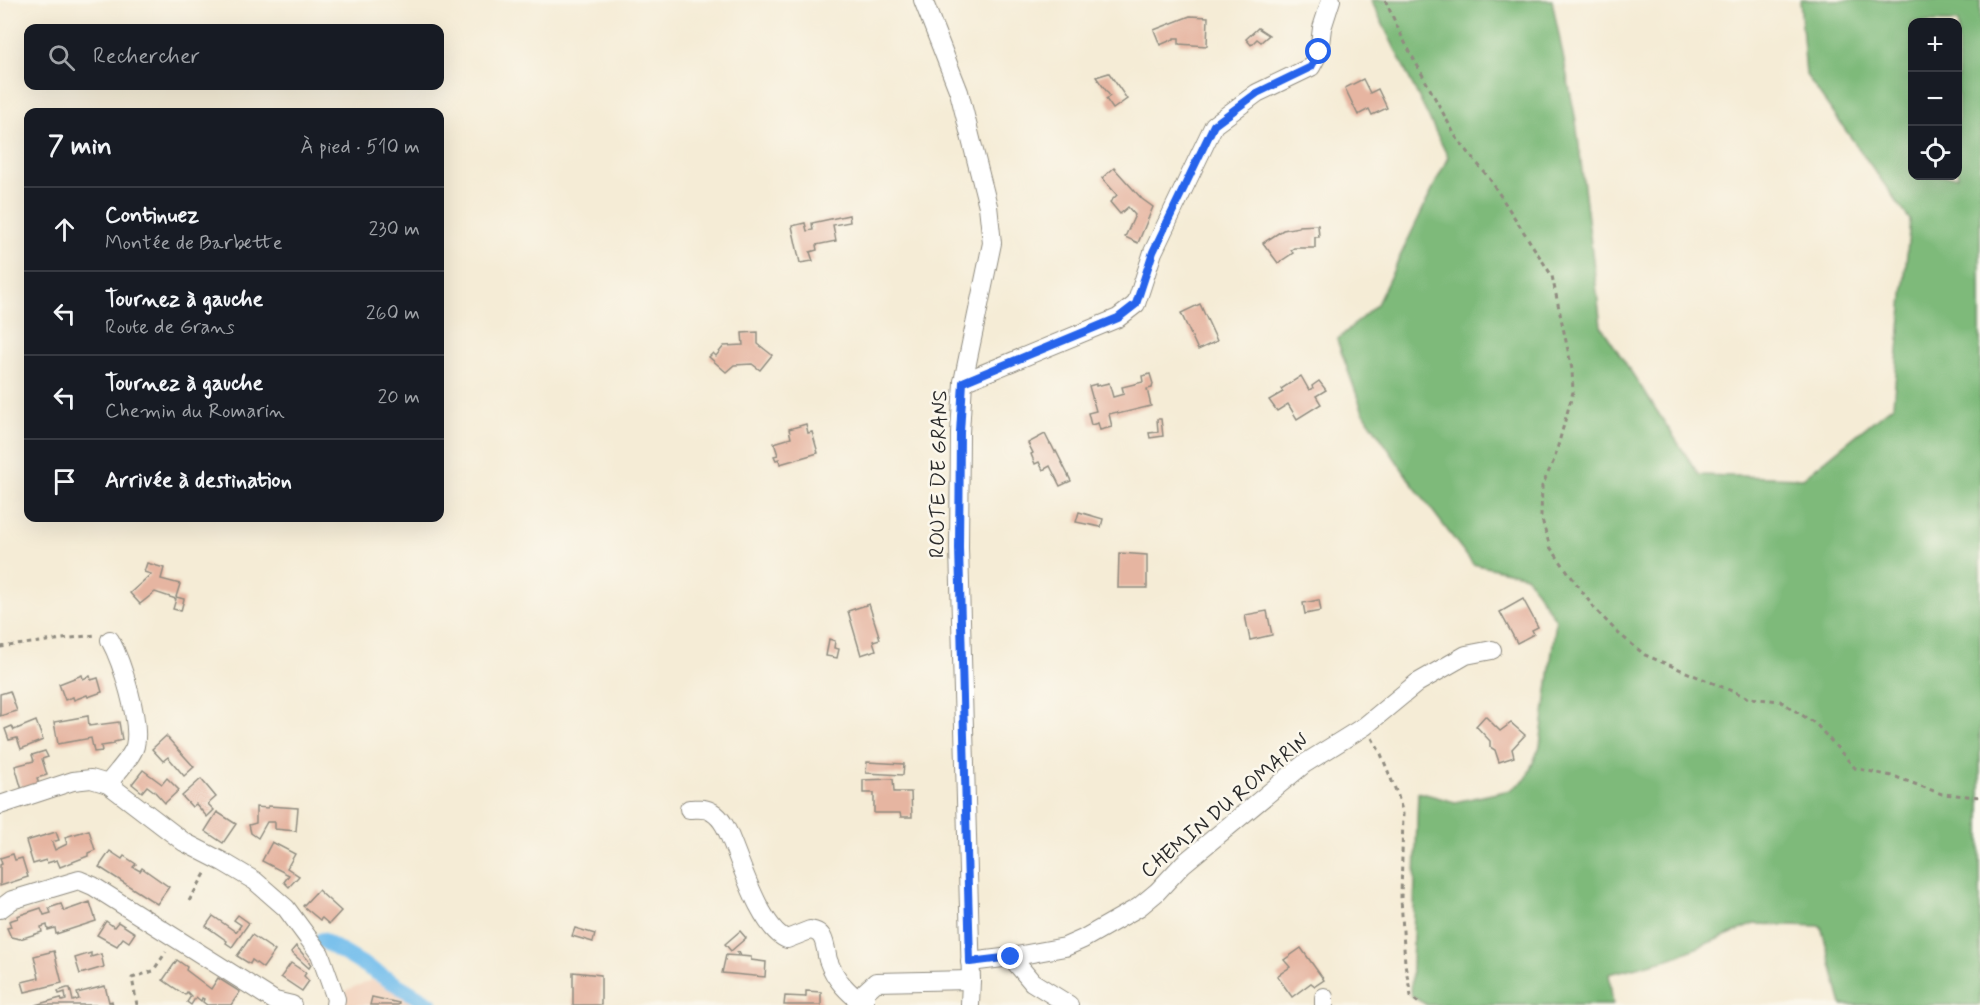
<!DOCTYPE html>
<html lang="fr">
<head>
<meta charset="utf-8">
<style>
  :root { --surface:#171b24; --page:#20242c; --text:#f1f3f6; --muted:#9ea1a6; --line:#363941 }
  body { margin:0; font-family:Mynerve,sans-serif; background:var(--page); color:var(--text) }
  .controls { position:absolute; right:18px; top:18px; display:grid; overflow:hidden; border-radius:12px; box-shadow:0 6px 24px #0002 }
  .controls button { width:54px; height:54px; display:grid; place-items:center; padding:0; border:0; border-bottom:2px solid var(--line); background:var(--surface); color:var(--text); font:30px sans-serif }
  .stop { position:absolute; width:18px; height:18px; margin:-14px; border:4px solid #2563eb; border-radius:50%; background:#fff }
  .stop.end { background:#2563eb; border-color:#fff; box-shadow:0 2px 6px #0008 }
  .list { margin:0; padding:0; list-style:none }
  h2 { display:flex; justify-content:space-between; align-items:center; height:78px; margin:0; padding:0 24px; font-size:26px }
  h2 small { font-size:20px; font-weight:400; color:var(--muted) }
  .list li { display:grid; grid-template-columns:39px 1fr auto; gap:18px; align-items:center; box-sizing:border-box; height:84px; padding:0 24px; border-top:2px solid var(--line) }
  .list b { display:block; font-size:22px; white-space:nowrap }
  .list p { margin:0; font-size:20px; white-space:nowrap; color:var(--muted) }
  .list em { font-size:20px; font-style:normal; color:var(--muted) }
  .icon { flex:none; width:33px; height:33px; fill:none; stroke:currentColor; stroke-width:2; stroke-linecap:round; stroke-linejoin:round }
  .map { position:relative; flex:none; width:1980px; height:1005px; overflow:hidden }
  .search { position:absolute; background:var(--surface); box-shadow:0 6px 24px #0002; left:24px; top:24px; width:420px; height:66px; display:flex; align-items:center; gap:15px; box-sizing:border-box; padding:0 21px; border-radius:12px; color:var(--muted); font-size:22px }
  .panel { position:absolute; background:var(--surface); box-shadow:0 6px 24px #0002; left:24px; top:108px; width:420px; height:414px; border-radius:12px }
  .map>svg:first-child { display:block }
  .built { fill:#f3d4bf }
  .forest { fill:#7eba7a; stroke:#547252; stroke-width:1.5; fill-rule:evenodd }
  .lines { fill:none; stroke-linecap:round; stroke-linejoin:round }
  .canal { stroke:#73beec; stroke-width:16 }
  .building { fill:#e6b5a1 }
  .minor-casing { stroke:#908c80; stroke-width:20 }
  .path { stroke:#908c80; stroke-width:3; stroke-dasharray:4.5 4.5; stroke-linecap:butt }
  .minor { stroke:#fff; stroke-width:18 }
  .route { stroke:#2563eb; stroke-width:8 }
  .labels { text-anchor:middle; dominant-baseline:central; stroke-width:5; stroke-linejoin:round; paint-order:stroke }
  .street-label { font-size:21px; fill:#2b2b2b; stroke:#fbf7ec }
</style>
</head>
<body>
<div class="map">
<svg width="1980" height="1005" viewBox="0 0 1980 1005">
  <rect width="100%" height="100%" fill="#fbf7ec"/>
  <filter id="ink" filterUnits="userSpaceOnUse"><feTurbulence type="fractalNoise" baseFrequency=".0167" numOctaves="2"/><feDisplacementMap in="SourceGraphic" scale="12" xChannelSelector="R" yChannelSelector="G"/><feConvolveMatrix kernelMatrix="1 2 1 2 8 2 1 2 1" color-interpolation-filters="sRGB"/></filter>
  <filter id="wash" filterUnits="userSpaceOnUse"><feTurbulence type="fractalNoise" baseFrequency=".008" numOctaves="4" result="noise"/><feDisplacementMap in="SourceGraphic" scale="24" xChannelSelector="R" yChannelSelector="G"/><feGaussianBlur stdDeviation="1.35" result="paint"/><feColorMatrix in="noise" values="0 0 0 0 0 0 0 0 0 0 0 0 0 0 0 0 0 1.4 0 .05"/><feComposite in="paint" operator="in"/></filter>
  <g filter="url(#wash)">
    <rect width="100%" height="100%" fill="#f5ecd6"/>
    <path class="built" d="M372,980L410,1000L409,1005H346V990Z"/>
    <path class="forest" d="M1371,0H1552L1576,121L1601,326L1699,475L1803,478L1893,405L1910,220L1806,75L1800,0H1980V1005H1842L1821,926L1754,924L1672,958L1609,974L1613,1005H1427L1411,996L1418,792L1455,802L1510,790L1526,779L1540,746L1556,620L1526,576L1473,564L1413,485L1363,412L1337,340L1377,304L1448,157ZM1912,22H1958V176H1912Z"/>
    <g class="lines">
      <path class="canal" d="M322,940L431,1005"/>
    </g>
    <g id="blocks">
      <g class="building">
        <path d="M1190,16L1208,17L1207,46L1179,44V38H1174V39L1160,45L1154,30Z"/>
        <path d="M1258,28L1269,35L1261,42L1257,39L1251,45L1246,39Z"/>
        <path d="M1109,73L1127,99L1113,109L1106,99L1110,96L1096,77Z"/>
        <path d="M1363,79L1370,93L1378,89L1387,108L1372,115L1369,109L1358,115L1345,88Z"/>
        <path d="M1114,168L1142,199L1153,207L1138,243L1125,237L1135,215L1128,207L1120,214L1110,202L1117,195L1102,178Z"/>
        <path d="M849,215L850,222L833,225L836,241L816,245L817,250L810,252L813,261L800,263L792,226L805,223L807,231L813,230L812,223Z"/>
        <path d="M1318,225L1319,237H1315V248H1294L1291,250L1293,253L1278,263L1263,243L1283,230L1299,227V226Z"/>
        <path d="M1200,304L1217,341L1198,350L1181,313Z"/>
        <path d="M758,332V344L772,355L760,370L752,364L734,365L726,372L709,357L713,353L716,356L724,346L743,345L742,333Z"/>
        <path d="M1150,374L1153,384L1152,388L1147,389L1151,406L1118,414L1117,412L1109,414L1112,427L1100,430L1098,423L1091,425L1088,413L1096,411L1089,386L1096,384V386L1109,383L1113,397L1124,394L1122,387L1143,382L1142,376Z"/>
        <path d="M1301,376L1309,390L1313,388L1312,386L1319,381L1326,390L1316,396L1321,404L1297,419L1288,404L1277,411L1269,400L1283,392L1281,389Z"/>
        <path d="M1157,419H1161L1163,436L1150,438L1149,433L1158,432Z"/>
        <path d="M806,424L808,433L812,432L818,453L780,464L779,459L776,460L774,456L778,455L774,443L791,438L789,429Z"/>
        <path d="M1045,434L1050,444H1051L1055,452L1056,451L1071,481L1060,486L1050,466L1043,470L1039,462L1035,464L1031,454L1033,453L1028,443Z"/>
        <path d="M1079,512L1103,519L1101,527L1076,522Z"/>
        <path d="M1119,553L1147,555V588H1118Z"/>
        <path d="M147,563L164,568L161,579L180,584L176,597L184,599L181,611L173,609L176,599L155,592L140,604L130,593L151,574L144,572Z"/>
        <path d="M1523,599L1538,627L1532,630L1534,634L1517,643L1500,612Z"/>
        <path d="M1319,600L1321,611L1305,614L1303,603Z"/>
        <path d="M869,604L880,639L873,641L876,650L861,655L848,611Z"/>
        <path d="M1267,611L1272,635L1250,640L1245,615Z"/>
        <path d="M829,639L835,641L834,648L839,649L837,658L826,656Z"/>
        <path d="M82,675L83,679L90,676L91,680L98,678L102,692L88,697L87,695L74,700L73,697L65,700L59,684Z"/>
        <path d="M10,691L17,711L0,716V694Z"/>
        <path d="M88,716L89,726L119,722L122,740L114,742V744L101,746L102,751L94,752L91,738L58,744L54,722Z"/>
        <path d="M1485,716L1500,731L1511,723L1525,735L1512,749L1514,757L1499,762L1495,750L1490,747V741L1476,726Z"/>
        <path d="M36,721L43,740L21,749L17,738L9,740L5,729L12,726L14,730Z"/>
        <path d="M166,736L194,767L184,776L168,757L163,761L152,749Z"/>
        <path d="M45,751L48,757L42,759L47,775L37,778L39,785L22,790L15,766L34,761L32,755Z"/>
        <path d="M867,762L904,764L903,775L866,773Z"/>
        <path d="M143,770L162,784L167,778L179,790L165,803L155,792L147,786L142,792L132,784Z"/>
        <path d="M201,779L216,797L208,804L214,810L207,817L196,804L192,807L182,796Z"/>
        <path d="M893,779L894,792H911L912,817H901L900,813H874V793H863V780Z"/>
        <path d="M268,806L298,808L296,831L275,829V822H267L258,838L251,833L249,825L256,823V807L268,808Z"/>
        <path d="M217,812L236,824L223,843L205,831Z"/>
        <path d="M89,830L95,850L88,853V856L60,867L57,860L47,863L46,860L33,864L26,841L56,832L59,840L52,842L55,850L67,844L65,837Z"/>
        <path d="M272,842L295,854L287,868L299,876L289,887L284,882L289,875L262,861Z"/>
        <path d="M110,851L122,859L124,856L136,864L133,867L140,871L142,868L169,887L157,904L99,867Z"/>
        <path d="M13,854L15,860L22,858L28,877L0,886V865L2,864L0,858Z"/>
        <path d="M318,890L341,911L329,924L322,918L320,920L303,906Z"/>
        <path d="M90,902L96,921L56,934L55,928L48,930L47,925L41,927L42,932L20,939L11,937L7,928L11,927L9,921L18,918L17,916L41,908L44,915L51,913L49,908L61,904L64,911Z"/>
        <path d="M238,915L249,923L232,947L226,943L227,941L206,926L213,916L236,932L241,925L234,920Z"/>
        <path d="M106,921L114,927L118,922L135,933L129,942L123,938L117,946L97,935Z"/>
        <path d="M575,928L595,934L593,942L572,936Z"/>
        <path d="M740,931L746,938L731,951L725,944Z"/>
        <path d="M252,935L275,951L263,968L252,960L250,964L237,956Z"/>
        <path d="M296,946L308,960L311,965L309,968L291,952Z"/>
        <path d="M1301,948L1324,980L1315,986L1311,983L1292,997L1277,976L1290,967L1284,960Z"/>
        <path d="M54,951L62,983L25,992L22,982L39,978L34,956Z"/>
        <path d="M739,952L741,956L751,957V960L766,962L765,977L722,973L726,955L739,956L737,953Z"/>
        <path d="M91,953V957L101,954L104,967L80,974L75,958Z"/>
        <path d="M177,960L187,967L186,970L211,989L218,978L240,992L231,1005H207L203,1002L204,999L202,998L201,1001L196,997L191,1005L187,1002L191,996L187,992L185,995L163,980Z"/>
        <path d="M291,963L306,973L304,976L309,981L302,991L281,977Z"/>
        <path d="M573,972L601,975V1005H573Z"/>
        <path d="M105,986L109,1002L112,1001L113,1005H35L61,998L62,1001L66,1000L65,992L59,994L58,991L67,988H70L73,1001L79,999L77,993Z"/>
        <path d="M806,991L821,992V1005H784L785,996L806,997Z"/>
        <path d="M372,997L399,1003L398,1005H370Z"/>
      </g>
    </g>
  </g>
  <g filter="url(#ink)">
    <use href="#blocks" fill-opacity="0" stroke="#908c80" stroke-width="1.5"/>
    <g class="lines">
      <defs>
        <g id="minor">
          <path d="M923,0L959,92L988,206L992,243L963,382L960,433L959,548L971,980L970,1005"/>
          <path d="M963,382L1118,318L1136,304L1153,252L1214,125L1257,93L1311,67L1319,52L1322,28L1331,0"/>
          <path d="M108,784C115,774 132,757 135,746C141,722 122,662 110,640"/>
          <path d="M0,805L73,781L91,779L108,784L184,842L223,862L255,881L286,908L320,954L336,999L335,1005"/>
          <path d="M689,809C697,809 705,807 712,812C724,819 729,835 734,847C743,870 763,930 787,939L810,930C815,931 819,932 822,937C826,944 826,953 828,960C835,980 848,992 864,1005"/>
          <path d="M0,909L12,900L79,880L93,886L275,1001L292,1005"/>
          <path d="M1011,957L1032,982L1069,1005"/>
          <path d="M970,962L1011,957L1065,947L1083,939L1139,907L1157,892L1183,864L1304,764L1365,726L1417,683L1466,655L1492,650"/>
          <path d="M865,1005V992L876,982L971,980"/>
          <path d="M1324,1005V997"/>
        </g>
      </defs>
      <use href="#minor" class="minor-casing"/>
      <g class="path">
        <path d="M1385,0L1403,39L1456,137L1489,178L1552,276L1572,369L1573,392L1554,460L1542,486L1541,516L1550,547L1594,608L1618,633L1645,655L1749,698L1780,701L1816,724L1855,768L1896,777L1942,794L1980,797"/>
        <path d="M0,647L95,635"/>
        <path d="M1372,738L1381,754L1398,796L1403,814L1401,898L1405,964L1411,996L1421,1005"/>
        <path d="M189,901L206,872"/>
        <path d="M137,1005L132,978L153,971L166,952"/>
      </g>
      <use href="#minor" class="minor"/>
    </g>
  </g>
  <g class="lines" filter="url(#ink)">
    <path class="route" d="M1011,957L970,962L959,548L960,433L963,382L1118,318L1136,304L1153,252L1214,125L1257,93L1311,67L1319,52"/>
  </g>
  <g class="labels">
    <g class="street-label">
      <text transform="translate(939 474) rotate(-89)">ROUTE DE GRANS</text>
      <text transform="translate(1225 806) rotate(-40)">CHEMIN DU ROMARIN</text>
    </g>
  </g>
</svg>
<div class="controls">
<button>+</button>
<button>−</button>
<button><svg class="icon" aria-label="locate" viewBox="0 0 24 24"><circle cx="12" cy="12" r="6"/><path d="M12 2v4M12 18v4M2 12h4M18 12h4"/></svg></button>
</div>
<div class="stop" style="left:1319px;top:52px"></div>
<div class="stop end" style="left:1011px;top:957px"></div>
<div class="search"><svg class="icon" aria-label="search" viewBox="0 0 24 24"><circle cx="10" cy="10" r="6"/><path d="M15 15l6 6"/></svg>Rechercher</div>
<section class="panel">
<h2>7 min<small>À pied · 510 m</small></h2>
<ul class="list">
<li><svg class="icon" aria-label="ahead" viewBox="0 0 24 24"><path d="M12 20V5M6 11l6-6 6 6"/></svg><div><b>Continuez</b><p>Montée de Barbette</p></div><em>230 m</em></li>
<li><svg class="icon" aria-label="left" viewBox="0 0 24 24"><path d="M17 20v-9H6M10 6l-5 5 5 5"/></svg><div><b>Tournez à gauche</b><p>Route de Grans</p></div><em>260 m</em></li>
<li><svg class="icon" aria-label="left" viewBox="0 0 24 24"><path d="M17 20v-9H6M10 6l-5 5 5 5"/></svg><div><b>Tournez à gauche</b><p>Chemin du Romarin</p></div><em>20 m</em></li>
<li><svg class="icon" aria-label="arrive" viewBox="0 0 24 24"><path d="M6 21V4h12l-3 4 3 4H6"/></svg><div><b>Arrivée à destination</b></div></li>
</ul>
</section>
</div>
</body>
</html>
